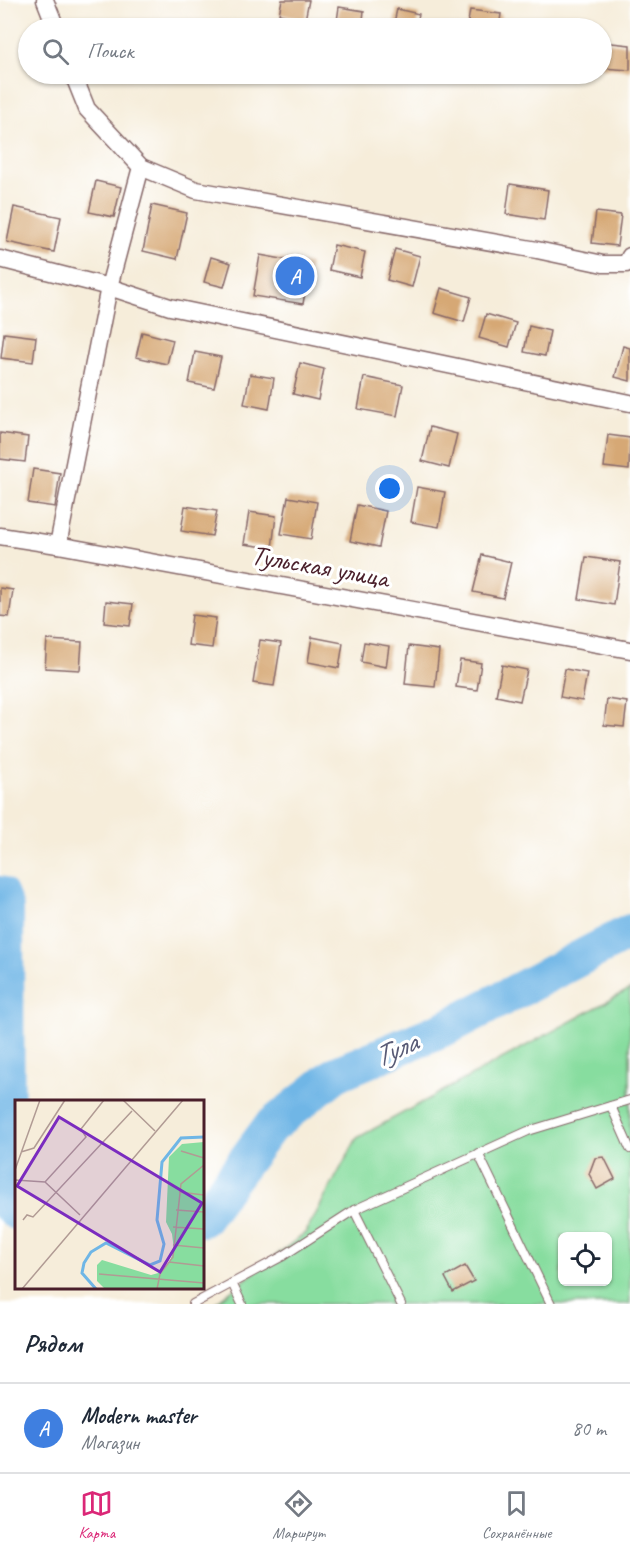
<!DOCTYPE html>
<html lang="ru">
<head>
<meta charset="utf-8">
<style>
  :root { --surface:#fff; --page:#f2f2f3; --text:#1f2937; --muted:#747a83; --line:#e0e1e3; --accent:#db2777 }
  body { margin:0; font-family:Caveat,sans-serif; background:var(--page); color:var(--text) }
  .controls { position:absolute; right:18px; bottom:18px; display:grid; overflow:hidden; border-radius:9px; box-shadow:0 2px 4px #0004 }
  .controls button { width:54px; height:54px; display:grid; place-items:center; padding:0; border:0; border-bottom:2px solid var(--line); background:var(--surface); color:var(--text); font:30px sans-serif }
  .you { position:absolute; left:390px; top:489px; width:21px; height:21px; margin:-15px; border:4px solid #fff; border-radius:50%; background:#1a73e8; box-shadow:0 0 0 9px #1a73e833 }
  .badge { display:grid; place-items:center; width:39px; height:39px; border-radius:50%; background:var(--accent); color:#fff; font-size:20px; font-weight:700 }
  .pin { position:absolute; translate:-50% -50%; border:3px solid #fff; box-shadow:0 2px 6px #0006 }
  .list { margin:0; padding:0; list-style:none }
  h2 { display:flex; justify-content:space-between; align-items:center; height:78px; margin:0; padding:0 24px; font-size:26px }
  h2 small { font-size:20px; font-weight:400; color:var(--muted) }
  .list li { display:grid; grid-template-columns:39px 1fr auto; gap:18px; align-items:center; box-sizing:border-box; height:90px; padding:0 24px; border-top:2px solid var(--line) }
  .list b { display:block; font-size:22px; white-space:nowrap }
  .list p { margin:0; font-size:20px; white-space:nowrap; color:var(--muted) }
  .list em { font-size:20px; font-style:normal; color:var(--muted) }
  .icon { flex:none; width:33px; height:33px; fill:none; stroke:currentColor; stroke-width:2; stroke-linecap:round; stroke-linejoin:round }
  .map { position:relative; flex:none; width:630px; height:1304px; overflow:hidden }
  .search { position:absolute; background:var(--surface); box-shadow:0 2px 4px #0004; left:18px; right:18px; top:18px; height:66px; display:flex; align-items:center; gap:15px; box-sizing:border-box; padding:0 21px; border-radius:33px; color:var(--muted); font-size:22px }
  .sheet { height:168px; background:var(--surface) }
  nav { display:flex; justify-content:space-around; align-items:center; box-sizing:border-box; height:84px; border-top:2px solid var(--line); background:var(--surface); font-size:16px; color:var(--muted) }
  nav a { display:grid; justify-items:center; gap:3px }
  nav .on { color:var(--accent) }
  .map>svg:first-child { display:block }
  .green { fill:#87dd9f; stroke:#687e65; stroke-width:1.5; fill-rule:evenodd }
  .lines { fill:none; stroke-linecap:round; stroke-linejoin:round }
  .river { stroke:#6fb6e6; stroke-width:36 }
  .building { fill:#d6a874 }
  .lane-casing { stroke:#866768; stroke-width:10 }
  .street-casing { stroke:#866768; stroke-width:19 }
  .lane { stroke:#fff; stroke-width:8 }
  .street { stroke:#fff; stroke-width:16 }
  .labels { text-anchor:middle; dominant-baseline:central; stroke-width:6; stroke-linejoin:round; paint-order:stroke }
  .street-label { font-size:28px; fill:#4a1f2b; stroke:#fff }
  .water-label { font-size:30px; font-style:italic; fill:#595b76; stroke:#fff }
  .inset-river { fill:none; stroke:#6fb6e6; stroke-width:3 }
  .inset-road { fill:none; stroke:#b19b94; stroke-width:1.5 }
  .view { fill:#7b2cbf; fill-opacity:0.15; stroke:#7b2cbf; stroke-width:3 }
  .inset-edge { fill:none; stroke:#4a1f2b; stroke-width:3 }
</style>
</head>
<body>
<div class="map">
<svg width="630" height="1304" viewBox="0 0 630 1304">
  <rect width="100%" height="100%" fill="#fff"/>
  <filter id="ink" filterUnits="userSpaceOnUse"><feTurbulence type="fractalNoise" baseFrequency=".0167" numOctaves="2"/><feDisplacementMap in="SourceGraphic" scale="12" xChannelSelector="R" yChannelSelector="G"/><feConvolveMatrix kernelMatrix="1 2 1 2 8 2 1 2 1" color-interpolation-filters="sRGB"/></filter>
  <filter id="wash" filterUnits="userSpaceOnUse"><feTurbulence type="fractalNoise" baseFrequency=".008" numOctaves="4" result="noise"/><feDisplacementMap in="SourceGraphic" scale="24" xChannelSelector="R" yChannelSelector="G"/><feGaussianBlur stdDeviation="1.35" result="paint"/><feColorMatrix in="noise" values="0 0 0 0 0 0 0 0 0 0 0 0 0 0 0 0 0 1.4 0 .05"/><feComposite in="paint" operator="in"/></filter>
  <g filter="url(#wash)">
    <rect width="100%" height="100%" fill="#f6edda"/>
    <path class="green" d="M630,989V1304H214L306,1232L357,1138ZM562,1236H608V1282H562Z"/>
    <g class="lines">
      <g class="river">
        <path d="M0,894L6,909L7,1203L16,1212"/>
        <path d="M202,1219L270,1127L336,1074L448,1027L630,932"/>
      </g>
    </g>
    <g id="blocks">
      <g class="building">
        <path d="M282,0H309L305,20L279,14Z"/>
        <path d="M339,7L364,11L362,28H336Z"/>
        <path d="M397,9L419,14L416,28H393Z"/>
        <path d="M470,10L501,14L499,28H467Z"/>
        <path d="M602,42L630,45V70L602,68Z"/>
        <path d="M96,181L121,187L114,217L89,212Z"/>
        <path d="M510,184L548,190L544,220L506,214Z"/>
        <path d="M152,205L187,213L177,259L143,251Z"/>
        <path d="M14,207L61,217L54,252L7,242Z"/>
        <path d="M596,212L621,215L617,246L592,243Z"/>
        <path d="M334,245L365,252L360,277L329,270Z"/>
        <path d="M395,249L420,256L412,287L387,280Z"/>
        <path d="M260,255L310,264L303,304L253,296Z"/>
        <path d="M211,257L231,263L224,287L204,282Z"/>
        <path d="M441,288L471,297L464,322L434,313Z"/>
        <path d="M486,314L516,323L509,347L479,338Z"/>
        <path d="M529,326L550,331L545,356L524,352Z"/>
        <path d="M142,332L173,340L167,364L136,357Z"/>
        <path d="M4,333L36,337L33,362L1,358Z"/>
        <path d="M623,346L630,348V381L615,377Z"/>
        <path d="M195,352L221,357L214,388L189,383Z"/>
        <path d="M300,363L324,369L318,400L293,394Z"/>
        <path d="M250,374L274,378L269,409L244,404Z"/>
        <path d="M364,377L403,385L397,416L358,409Z"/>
        <path d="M430,427L457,434L449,468L422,461Z"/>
        <path d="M0,433L28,437L25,462L0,459Z"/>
        <path d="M608,435L630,438L629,470L604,467Z"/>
        <path d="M33,469L60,473L55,507L28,503Z"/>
        <path d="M417,487L445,492L439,527L411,522Z"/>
        <path d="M288,497L317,502L311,539L281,534Z"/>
        <path d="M357,505L386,511L379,547L350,541Z"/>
        <path d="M185,506L217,511L212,536L181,531Z"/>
        <path d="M249,512L276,516L272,548L244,544Z"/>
        <path d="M482,555L511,562L503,598L473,592Z"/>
        <path d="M586,557L620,562L614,605L579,599Z"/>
        <path d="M0,588L13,590L9,617L0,616Z"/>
        <path d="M106,601L133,604L130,626L104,623Z"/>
        <path d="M192,615L216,618L212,648L188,645Z"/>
        <path d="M312,637L343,643L339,668L308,662Z"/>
        <path d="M47,640L82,642L80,670L45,668Z"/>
        <path d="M260,640L281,643L274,686L253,683Z"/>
        <path d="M364,642L389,646L386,667L361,662Z"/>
        <path d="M409,646L439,650L435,687L405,684Z"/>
        <path d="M460,660L481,663L477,690L456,687Z"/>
        <path d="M502,665L527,670L520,701L496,696Z"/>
        <path d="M565,669L587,673L582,701L560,697Z"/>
        <path d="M607,699L627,702L624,727L604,725Z"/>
        <path d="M604,1157L615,1179L597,1189L589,1174L595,1158Z"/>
        <path d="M465,1266L474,1281L453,1292L445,1277Z"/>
      </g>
    </g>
  </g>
  <g filter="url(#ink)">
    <use href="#blocks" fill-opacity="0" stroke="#866768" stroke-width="1.5"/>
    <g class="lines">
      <defs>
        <g id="lane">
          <path d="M611,1106L630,1149"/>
          <path d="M478,1153L551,1304"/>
          <path d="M354,1210L401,1304"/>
          <path d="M232,1283L242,1304"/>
          <path d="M193,1304L283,1256L354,1210L528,1131L630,1100"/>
        </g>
        <g id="street">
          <path d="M45,0L56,28"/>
          <path d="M141,167L196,190L537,250L603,264H626L630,256"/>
          <path d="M0,259L109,287L170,307L630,403"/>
          <path d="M0,536L58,545L630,650"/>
          <path d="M58,545L109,287L141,167L87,109L73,74"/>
        </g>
      </defs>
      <use href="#lane" class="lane-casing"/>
      <use href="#street" class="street-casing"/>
      <use href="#lane" class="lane"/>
      <use href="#street" class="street"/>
    </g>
  </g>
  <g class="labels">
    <g class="street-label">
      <text transform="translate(320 566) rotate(10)">Тульская улица</text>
    </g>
    <g class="water-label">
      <text transform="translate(395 1049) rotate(-23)">Тула</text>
    </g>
  </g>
  <g transform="translate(15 1100)">
    <rect width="189" height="189" fill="#f6edda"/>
    <path d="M189,42V189H90L82,181V165L87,160L136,175L147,172L155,161L159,150L157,134L151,122L154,57L167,44Z" fill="#87dd9f"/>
    <path class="inset-river" d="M81,189L67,173L69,163L76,152L91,143L135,165L145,161L149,144L142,120L147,62L166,38L189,37"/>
    <path class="inset-road" d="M108,0L140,31M166,51L189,58M6,52L19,48L50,0M0,70L25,0M0,80L30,82L65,115M30,82L71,37L66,29L89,0M164,92L189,95M161,110L189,112M8,120L12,115L18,117L117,11M158,127L189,129M158,145L189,148M154,162L189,166M84,174L189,183M7,189L168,0M142,189L145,174L158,157L166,84L189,65"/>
    <path class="view" d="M44,17L187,103L145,172L2,86Z"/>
    <rect width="189" height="189" class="inset-edge"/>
  </g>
</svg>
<div class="controls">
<button><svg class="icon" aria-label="locate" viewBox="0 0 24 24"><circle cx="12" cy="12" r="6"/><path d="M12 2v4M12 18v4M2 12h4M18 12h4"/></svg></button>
</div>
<div class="you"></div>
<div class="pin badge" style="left:295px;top:276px;background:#3f7fe0">A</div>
<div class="search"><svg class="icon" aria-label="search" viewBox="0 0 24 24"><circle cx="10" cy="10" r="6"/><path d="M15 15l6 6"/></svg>Поиск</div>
</div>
<section class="sheet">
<h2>Рядом<small></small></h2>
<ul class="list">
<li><span class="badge" style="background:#3f7fe0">A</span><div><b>Modern master</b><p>Магазин</p></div><em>80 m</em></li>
</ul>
</section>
<nav>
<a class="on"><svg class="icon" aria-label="map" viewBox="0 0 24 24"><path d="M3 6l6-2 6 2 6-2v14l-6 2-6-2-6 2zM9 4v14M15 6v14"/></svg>Карта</a>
<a><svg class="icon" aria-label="directions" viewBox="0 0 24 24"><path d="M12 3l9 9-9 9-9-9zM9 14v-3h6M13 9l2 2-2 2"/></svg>Маршрут</a>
<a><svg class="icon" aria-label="saved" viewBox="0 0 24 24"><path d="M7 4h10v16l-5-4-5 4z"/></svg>Сохранённые</a>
</nav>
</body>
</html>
